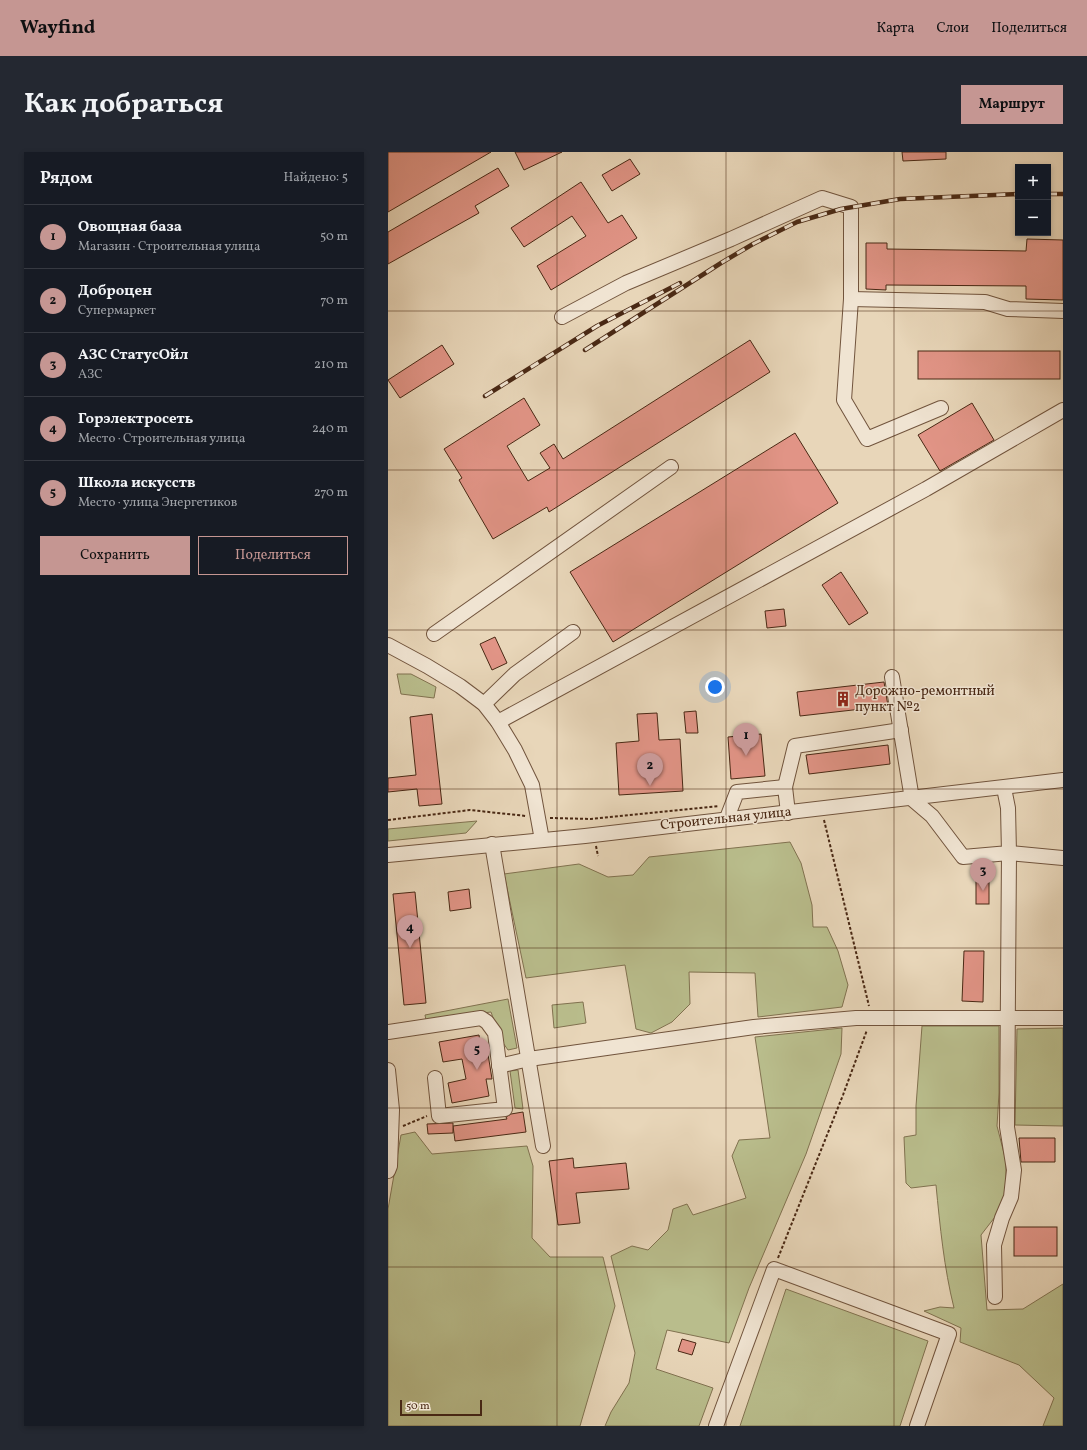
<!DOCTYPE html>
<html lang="ru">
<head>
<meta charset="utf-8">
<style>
  :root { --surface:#171b24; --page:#242831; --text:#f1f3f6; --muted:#9ea1a6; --line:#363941; --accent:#c59692 }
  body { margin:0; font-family:Vollkorn,serif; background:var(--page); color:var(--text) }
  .controls { position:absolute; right:12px; top:12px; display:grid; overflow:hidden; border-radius:0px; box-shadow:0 2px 6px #0003 }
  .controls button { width:36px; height:36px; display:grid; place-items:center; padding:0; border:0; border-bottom:1px solid var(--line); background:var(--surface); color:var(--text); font:20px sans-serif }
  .scale { position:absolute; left:12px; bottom:10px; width:82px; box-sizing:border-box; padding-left:4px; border:2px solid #492814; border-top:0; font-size:11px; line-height:14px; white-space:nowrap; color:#492814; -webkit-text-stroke:3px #f0e4d2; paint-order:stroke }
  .you { position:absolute; left:327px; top:535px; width:14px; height:14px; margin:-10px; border:3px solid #fff; border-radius:50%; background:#1a73e8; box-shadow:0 0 0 6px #1a73e833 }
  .badge { display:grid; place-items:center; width:26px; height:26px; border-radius:50%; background:var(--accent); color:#111; font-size:13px; font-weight:700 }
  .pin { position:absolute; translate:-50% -33px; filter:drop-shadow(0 1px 2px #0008) }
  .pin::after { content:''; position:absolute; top:21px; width:14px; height:12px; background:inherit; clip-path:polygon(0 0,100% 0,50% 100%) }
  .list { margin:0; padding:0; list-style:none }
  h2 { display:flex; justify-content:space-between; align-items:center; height:52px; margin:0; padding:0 16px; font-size:17px }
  h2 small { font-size:13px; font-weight:400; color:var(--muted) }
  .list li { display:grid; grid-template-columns:26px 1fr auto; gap:12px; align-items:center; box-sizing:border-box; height:64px; padding:0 16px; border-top:1px solid var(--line) }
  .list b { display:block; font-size:15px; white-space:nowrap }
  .list p { margin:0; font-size:13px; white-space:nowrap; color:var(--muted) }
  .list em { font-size:13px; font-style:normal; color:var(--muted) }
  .actions { display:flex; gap:8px; padding:12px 16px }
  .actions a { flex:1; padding:9px 0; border:1px solid var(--accent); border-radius:0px; text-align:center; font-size:14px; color:var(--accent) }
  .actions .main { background:var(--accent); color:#111 }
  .map { position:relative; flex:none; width:675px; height:1274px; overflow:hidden; border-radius:0px }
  header { display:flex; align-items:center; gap:24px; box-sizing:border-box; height:56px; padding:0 20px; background:var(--accent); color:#111 }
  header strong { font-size:19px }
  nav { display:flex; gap:22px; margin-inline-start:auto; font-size:14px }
  .intro { display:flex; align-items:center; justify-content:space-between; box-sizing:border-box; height:96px; padding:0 24px }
  h1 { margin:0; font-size:28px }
  .button { padding:10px 18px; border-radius:0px; background:var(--accent); color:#111; font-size:14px; font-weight:700 }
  main { display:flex; gap:24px; padding:0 24px }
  aside { flex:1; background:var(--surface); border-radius:0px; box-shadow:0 2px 6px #0003 }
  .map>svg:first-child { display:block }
  .green { fill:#b9bd8c; stroke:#817250 }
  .building { fill:#e19486; stroke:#492814 }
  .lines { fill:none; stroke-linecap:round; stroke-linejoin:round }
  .minor-casing { stroke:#71543d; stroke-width:16 }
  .path { stroke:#492814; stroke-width:2; stroke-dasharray:3 2; stroke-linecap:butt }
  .minor { stroke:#f0e4d2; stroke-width:14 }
  .rail-casing { stroke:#492814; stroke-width:4.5 }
  .rail { stroke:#f0e4d2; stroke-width:3; stroke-dasharray:9; stroke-linecap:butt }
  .grid { fill:none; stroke:#492814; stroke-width:1; stroke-opacity:0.55 }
  .labels { text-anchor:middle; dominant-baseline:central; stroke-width:3; stroke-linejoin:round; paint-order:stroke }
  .poi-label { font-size:14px; fill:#492814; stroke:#f0e4d2; text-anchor:start }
  .street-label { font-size:14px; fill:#492814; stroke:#f0e4d2 }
</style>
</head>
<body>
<header>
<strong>Wayfind</strong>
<nav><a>Карта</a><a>Слои</a><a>Поделиться</a></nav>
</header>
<div class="intro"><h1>Как добраться</h1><a class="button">Маршрут</a></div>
<main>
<aside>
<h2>Рядом<small>Найдено: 5</small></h2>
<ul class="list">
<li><span class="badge">1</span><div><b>Овощная база</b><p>Магазин · Строительная улица</p></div><em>50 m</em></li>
<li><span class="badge">2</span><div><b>Доброцен</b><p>Супермаркет</p></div><em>70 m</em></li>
<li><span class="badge">3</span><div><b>АЗС СтатусОйл</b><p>АЗС</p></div><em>210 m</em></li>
<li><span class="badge">4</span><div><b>Горэлектросеть</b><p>Место · Строительная улица</p></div><em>240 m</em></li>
<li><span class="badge">5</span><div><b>Школа искусств</b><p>Место · улица Энергетиков</p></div><em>270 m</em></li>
</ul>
<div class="actions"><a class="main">Сохранить</a><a>Поделиться</a></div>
</aside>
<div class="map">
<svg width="675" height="1274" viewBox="0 0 675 1274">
  <rect width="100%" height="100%" fill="#e8d6b9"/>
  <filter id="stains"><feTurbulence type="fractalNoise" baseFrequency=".005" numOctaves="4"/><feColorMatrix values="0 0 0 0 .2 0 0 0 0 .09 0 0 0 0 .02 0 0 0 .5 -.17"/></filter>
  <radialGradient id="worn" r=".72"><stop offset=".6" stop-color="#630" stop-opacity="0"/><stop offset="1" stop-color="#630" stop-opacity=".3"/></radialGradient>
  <g class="green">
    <path d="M9,522H23L48,535L46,546L13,542Z"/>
    <path d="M89,669L78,681L0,689V677Z"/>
    <path d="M402,690L413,711L424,753L425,775H439L450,799L460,833L454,855L370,865L367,821L301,820L302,852L284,870L263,881L248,877L237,813L138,826L116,722L191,712L220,725L245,723L261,705Z"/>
    <path d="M120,847L129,896L120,898L113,888L103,860L38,868L37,863Z"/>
    <path d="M195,850L198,871L166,876L164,853Z"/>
    <path d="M534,874H611V941L609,974L618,1009V1045L610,1061L593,1083L599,1158L635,1157L675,1132V1274H655L666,1246L631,1213L572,1190L573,1176L536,1159L552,1155L566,1156C556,1116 552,1074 548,1033L523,1036L518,1031L516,985L528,983V954Z"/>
    <path d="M454,876L453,902L418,1002L361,1136L341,1191L279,1178L268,1217L325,1236L311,1274H217L223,1260L241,1231L247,1201L223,1104L244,1094L260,1098L280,1078L285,1057L299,1052L305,1063L358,1046L344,1004L351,988L382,986L367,885Z"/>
    <path d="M675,876V974L627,973L629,877Z"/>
    <path d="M130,918L135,957L127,956L122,919Z"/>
    <path d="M27,980L44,1002L139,994L145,1014L144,1086L162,1105H215L227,1154L192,1274H0V1057L13,983Z"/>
    <path d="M398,1137L540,1189L512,1274H352Z"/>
  </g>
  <g class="building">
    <path d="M0,0H103L0,60Z"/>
    <path d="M127,0H174L136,18Z"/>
    <path d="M514,0H558V7L515,9Z"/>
    <path d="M242,7L252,22L224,39L214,23Z"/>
    <path d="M110,16L121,34L87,54L91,61L0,112V80Z"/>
    <path d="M193,30L220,71L234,63L249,86L163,138L149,114L198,84L184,64L136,95L123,76Z"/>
    <path d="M639,87L675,88V148L638,147V134L498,133V138L478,137V91H499V97L638,99Z"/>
    <path d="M362,188L382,220L161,360L159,355L105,387L71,328L74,326L56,297L136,246L152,273L119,294L140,329L162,316L152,301L166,292L175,307Z"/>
    <path d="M54,193L66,212L12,246L0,228Z"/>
    <rect x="530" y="199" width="142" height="28"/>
    <path d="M584,251L606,288L552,319L530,283Z"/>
    <path d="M407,281L450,351L225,490L182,420Z"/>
    <path d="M453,420L480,461L461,473L434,433Z"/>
    <path d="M396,457L398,474L379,476L377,459Z"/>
    <path d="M107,485L119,511L104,518L92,492Z"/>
    <path d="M496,530L500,554L412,564L409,540Z"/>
    <path d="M308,559L310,581H298L296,560Z"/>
    <path d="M269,561L271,588L292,587L295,639L231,643L228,591L251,589L249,562Z"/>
    <path d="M44,562L54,652L31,654L29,637L0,640V626L28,623L22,565Z"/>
    <path d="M373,582L377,624L343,627L340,585Z"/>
    <path d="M500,593L502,612L421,622L418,603Z"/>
    <rect x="588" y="726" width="13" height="26"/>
    <path d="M81,737L83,756L62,759L60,740Z"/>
    <path d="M27,740L38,851L16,853L5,742Z"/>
    <path d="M576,799H596L595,850L574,849Z"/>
    <path d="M91,883L93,898L99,896L104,927H98L101,944L64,951L60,931L78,927L74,907L55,910L51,890Z"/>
    <path d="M135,960L138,980L67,989L65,974L119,967L118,965L123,962Z"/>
    <path d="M65,971V981L40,982L39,972Z"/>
    <path d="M631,986H667V1010H633Z"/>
    <path d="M185,1006L186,1016L238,1011L241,1037L188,1041L192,1071L170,1073L161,1009Z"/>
    <rect x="626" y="1075" width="43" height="29"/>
    <path d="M294,1187L308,1191L304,1203L290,1199Z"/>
  </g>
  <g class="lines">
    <defs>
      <g id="minor">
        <path d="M463,147L597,150L620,157L675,159"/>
        <path d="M174,165L238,131L343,87L434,46L463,55V147L456,248L479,287L553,256"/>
        <path d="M46,482L283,315"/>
        <path d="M0,493L39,514L72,534L96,552L110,570L127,598L144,633L154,688"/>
        <path d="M504,525L524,647L544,664L575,705L621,701L620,656L616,636"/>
        <path d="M96,552L127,522L185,480"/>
        <path d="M110,570L538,337L675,258"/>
        <path d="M397,635L407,594L513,578"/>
        <path d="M339,666L349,640L397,635L400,661"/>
        <path d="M104,692L155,994"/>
        <path d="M0,703L197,684L675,628"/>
        <path d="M0,880L93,866L99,870L107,881L117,957L51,964L47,926"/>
        <path d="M111,914L141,907L366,875L468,866H675"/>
        <path d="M0,918L4,958L2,1014L0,1019"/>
        <path d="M607,1145L606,1093L614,1066L623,1045L626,1018L619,975L621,701L675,706"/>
        <path d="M328,1274L386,1117L561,1182L529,1274"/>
      </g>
    </defs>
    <use href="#minor" class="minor-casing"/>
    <g class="path">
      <path d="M162,666L203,667L331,654"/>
      <path d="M0,668L82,658L138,664"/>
      <path d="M436,668L481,854"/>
      <path d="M208,694L210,704"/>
      <path d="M15,974L39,964"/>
      <path d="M390,1106L455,943L479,878"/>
    </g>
    <use href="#minor" class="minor"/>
    <defs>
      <g id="rail">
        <path d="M660,42H675"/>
        <path d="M197,198L333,111L365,92L409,70L453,57L512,47L630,42"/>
        <path d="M97,244L209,174L292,131"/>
      </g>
    </defs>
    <use href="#rail" class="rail-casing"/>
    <use href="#rail" class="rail"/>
  </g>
  <path class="grid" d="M169,0V1274M338,0V1274M506,0V1274M0,159H675M0,318H675M0,478H675M0,637H675M0,796H675M0,956H675M0,1115H675"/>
  <defs>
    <symbol id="building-bare" viewBox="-9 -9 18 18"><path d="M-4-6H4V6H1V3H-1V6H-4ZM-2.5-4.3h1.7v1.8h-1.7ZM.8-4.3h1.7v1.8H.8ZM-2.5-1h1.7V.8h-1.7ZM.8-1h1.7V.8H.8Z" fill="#8f2418" stroke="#f0e4d2" stroke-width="2.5" paint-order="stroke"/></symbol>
  </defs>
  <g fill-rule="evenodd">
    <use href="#building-bare" x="444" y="536" width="22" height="22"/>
  </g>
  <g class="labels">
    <g class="poi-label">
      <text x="467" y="539">Дорожно-ремонтный<tspan x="467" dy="16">пункт №2</tspan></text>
    </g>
    <g class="street-label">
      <text transform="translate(338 667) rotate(-6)">Строительная улица</text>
    </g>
  </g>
  <rect width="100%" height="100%" filter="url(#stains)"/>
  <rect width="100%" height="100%" fill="url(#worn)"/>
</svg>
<div class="controls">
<button>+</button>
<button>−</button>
</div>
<div class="scale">50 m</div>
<div class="you"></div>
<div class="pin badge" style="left:358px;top:604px">1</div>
<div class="pin badge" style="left:262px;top:634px">2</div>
<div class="pin badge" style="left:595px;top:739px">3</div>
<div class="pin badge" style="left:22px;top:796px">4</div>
<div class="pin badge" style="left:89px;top:918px">5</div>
</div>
</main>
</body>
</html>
